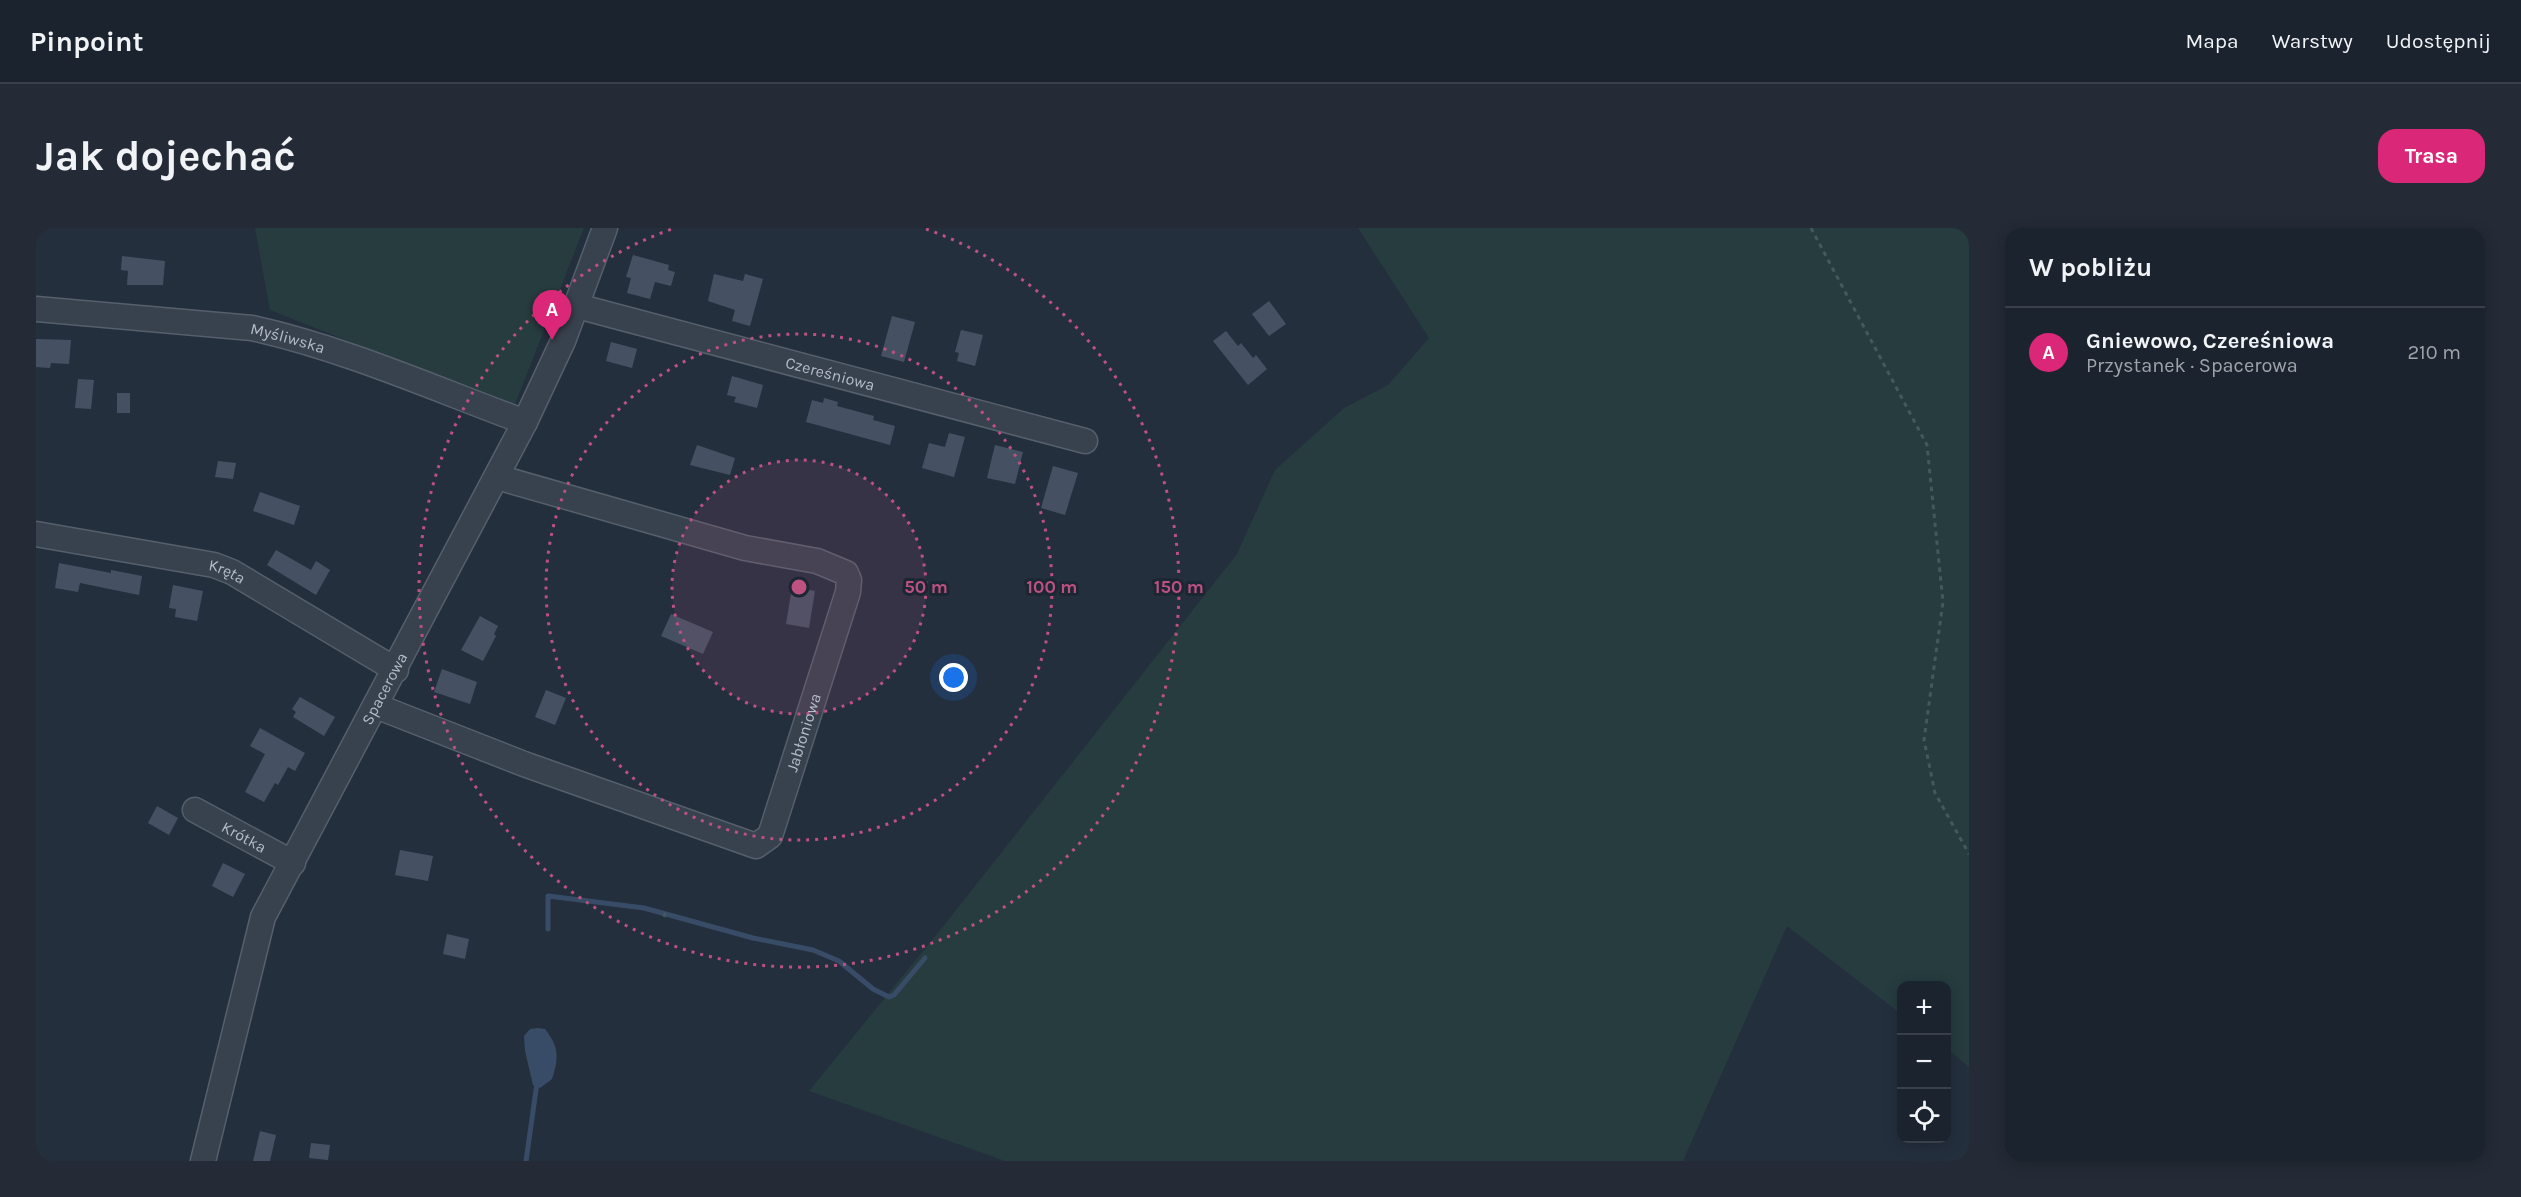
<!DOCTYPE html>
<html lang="pl">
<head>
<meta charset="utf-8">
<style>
  :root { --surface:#1b232e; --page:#242b36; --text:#f1f3f6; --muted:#a0a4aa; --line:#39404a; --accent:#db2777 }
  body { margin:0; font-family:Karla,sans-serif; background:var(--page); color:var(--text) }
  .controls { position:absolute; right:18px; bottom:18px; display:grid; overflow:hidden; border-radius:12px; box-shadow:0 3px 15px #0003 }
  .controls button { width:54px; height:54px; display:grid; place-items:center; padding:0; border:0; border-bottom:2px solid var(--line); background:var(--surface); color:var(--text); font:30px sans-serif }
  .you { position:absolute; left:918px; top:450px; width:21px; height:21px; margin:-15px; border:4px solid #fff; border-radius:50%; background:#1a73e8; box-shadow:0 0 0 9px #1a73e833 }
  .badge { display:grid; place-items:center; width:39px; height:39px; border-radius:50%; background:var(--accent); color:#fff; font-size:20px; font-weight:700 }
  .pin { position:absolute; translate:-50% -50px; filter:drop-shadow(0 2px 3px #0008) }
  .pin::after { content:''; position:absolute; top:32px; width:21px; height:18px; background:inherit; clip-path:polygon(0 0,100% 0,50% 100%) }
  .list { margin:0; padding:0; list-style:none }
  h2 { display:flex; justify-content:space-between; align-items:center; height:78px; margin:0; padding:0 24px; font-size:26px }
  h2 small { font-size:20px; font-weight:400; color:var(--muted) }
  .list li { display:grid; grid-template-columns:39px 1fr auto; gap:18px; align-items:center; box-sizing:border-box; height:90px; padding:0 24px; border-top:2px solid var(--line) }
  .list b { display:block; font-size:22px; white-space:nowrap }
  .list p { margin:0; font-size:20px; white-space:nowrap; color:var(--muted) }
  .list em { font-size:20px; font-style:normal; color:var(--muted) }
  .icon { flex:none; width:33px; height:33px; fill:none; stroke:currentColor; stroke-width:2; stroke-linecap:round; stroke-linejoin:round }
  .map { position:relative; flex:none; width:1933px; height:933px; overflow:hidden; border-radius:18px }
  header { display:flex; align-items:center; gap:36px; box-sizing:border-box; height:84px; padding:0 30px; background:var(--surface); border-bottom:2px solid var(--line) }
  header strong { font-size:28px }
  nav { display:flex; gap:33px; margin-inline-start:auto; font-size:21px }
  .intro { display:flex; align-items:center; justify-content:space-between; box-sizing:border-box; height:144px; padding:0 36px }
  h1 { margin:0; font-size:42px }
  .button { padding:15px 27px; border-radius:18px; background:var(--accent); color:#fff; font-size:21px; font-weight:700 }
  main { display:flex; gap:36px; padding:0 36px }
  aside { flex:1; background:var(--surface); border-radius:18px; box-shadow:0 3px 15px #0003 }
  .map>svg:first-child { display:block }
  .green { fill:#263c3f }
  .water { fill:#394c67 }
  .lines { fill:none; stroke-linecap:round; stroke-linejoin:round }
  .stream { stroke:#394c67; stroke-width:5 }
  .building { fill:#455162 }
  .minor-casing { stroke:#565f6c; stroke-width:27 }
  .path { stroke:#44595c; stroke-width:3; stroke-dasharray:4.5 4.5; stroke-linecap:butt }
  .minor { stroke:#38414e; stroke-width:24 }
  .ring { fill:none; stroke:#bd5182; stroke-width:3; stroke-dasharray:3 6 }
  .labels { text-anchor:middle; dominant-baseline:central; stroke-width:6; stroke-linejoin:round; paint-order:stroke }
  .street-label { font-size:16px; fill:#b4bcc9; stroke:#1d2633 }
  .centre { fill:#bd5182; stroke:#1d2633; stroke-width:3 }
  .ring-label { font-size:18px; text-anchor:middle; font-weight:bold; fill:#bd5182; stroke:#1d2633; stroke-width:6; stroke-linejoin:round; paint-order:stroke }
</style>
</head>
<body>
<header>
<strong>Pinpoint</strong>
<nav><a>Mapa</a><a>Warstwy</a><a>Udostępnij</a></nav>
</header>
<div class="intro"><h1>Jak dojechać</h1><a class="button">Trasa</a></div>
<main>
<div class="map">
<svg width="1933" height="933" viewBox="0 0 1933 933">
  <rect width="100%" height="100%" fill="#242f3e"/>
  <g class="green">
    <path d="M219,0H548L478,179L234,82Z"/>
    <path d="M1322,0H1933V839L1911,821L1910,758H1866L1865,786L1751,698L1647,933H969L773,863L905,701L1201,326L1239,242L1308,180L1352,157L1393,110Z"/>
  </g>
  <path class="water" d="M502,800L509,801C523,819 523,829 516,851L504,860L497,857L489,823L488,808L494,801Z"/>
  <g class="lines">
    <g class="stream">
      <path d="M512,701V668L608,680L717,710L777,722L803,733L837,761L853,769L858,767L889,730"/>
      <path d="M490,933L501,855"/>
    </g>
  </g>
  <g class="building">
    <path d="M597,27L633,37L632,42L639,44L635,58L619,54L614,71L591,65L595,50L590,49Z"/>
    <path d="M86,28L129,33L127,57H91L92,43L85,42Z"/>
    <path d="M678,46L707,53L709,46L727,51L714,98L696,93L699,82L672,73Z"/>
    <path d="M1233,73L1250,96L1233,108L1216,86Z"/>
    <path d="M856,88L879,94L868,134L845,128Z"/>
    <path d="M925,102L947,107L939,138L921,133L923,125L919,124Z"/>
    <path d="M1190,103L1202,118L1205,115L1217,130L1220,127L1231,141L1212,157L1177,113Z"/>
    <path d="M0,111L35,112L33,136L15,135L14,140L0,139Z"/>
    <path d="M575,114L601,121L596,140L570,133Z"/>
    <path d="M696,148L727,157L721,180L698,174L700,169L691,167Z"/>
    <path d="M42,151L58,152L55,181L39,180Z"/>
    <rect x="81" y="165" width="13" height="20"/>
    <path d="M788,170L802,174L801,178L838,188L837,192L859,198L854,217L770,194L776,172L787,175Z"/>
    <path d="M913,205L929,209L918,249L886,240L893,215L909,219Z"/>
    <path d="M661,217L699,230L694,247L654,237Z"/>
    <path d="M959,217L987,224L979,256L951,250Z"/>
    <path d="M182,233L200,235L197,251L179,249Z"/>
    <path d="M1017,238L1042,245L1029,287L1005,280Z"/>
    <path d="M224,264L264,278L258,297L217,283Z"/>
    <path d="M240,322L275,342L280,333L294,342L280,367L231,337Z"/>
    <path d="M23,335L75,345V342L106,348L103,367L44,355L42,364L19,360Z"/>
    <path d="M137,357L167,363L161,393L139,389L140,381L133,380Z"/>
    <path d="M756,359L779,363L773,400L750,396Z"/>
    <path d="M635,386L677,404L667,426L625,408Z"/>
    <path d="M444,388L462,398L458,406L460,408L447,433L425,422Z"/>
    <path d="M406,441L441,454L434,476L398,464Z"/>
    <path d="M510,462L530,470L519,497L499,489Z"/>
    <path d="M264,469L299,489L288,508L257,489L260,484L256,481Z"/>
    <path d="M224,500L269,525L259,543L252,539L242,557L239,555L228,574L209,564L229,526L214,518Z"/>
    <path d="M121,578L142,590L133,607L112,595Z"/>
    <path d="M364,622L397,628L392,653L359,647Z"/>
    <path d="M187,635L209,646L197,669L176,658Z"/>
    <path d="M411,706L433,711L429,731L407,726Z"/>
    <path d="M224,903L240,907L234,933H217Z"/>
    <path d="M275,915L294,917L292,932L273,930Z"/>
  </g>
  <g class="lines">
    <defs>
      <g id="minor">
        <path id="s1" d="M541,78L1049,213"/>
        <path id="s2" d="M0,81L216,100C310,121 399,161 489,194"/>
        <path id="s3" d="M0,306L178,337L196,344L360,442"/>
        <path id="s4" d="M340,478L488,536L720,618L734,608L812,364L813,352L810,345L781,333L709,320L461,249"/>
        <path id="s5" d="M159,582L257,635"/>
        <path id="s6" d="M167,933L227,689L489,194L527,113L569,0"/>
      </g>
    </defs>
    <use href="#minor" class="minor-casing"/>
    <g class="path">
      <path d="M1775,0L1891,217L1907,374L1888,512L1899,565L1933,626"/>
      <path d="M628,689L630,682"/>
    </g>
    <use href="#minor" class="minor"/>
  </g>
  <circle cx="763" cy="359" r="127" fill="#bd5182" fill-opacity=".12"/>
  <g class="ring">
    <circle cx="763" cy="359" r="127"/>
    <circle cx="763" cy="359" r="253"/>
    <path d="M890 1A380 380 0 1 1 636 1"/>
  </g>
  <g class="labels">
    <g class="street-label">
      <text stroke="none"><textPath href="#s2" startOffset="254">Myśliwska</textPath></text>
      <text stroke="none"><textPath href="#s1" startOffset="262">Czereśniowa</textPath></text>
      <text stroke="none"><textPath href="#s3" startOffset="195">Kręta</textPath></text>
      <text stroke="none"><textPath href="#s6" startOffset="510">Spacerowa</textPath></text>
      <text stroke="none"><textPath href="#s4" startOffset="531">Jabłoniowa</textPath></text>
      <text stroke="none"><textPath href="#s5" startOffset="56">Krótka</textPath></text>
    </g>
  </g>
  <circle cx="763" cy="359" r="9" class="centre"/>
  <g class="ring-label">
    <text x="890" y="365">50 m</text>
    <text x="1016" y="365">100 m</text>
    <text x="1143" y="365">150 m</text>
  </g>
</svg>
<div class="controls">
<button>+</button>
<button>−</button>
<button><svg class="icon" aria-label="locate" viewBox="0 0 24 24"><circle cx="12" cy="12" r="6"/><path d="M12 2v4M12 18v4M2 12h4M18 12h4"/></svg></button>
</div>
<div class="you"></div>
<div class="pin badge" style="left:516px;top:112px">A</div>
</div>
<aside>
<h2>W pobliżu<small></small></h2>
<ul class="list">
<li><span class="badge">A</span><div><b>Gniewowo, Czereśniowa</b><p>Przystanek · Spacerowa</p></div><em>210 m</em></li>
</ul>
</aside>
</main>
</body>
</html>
